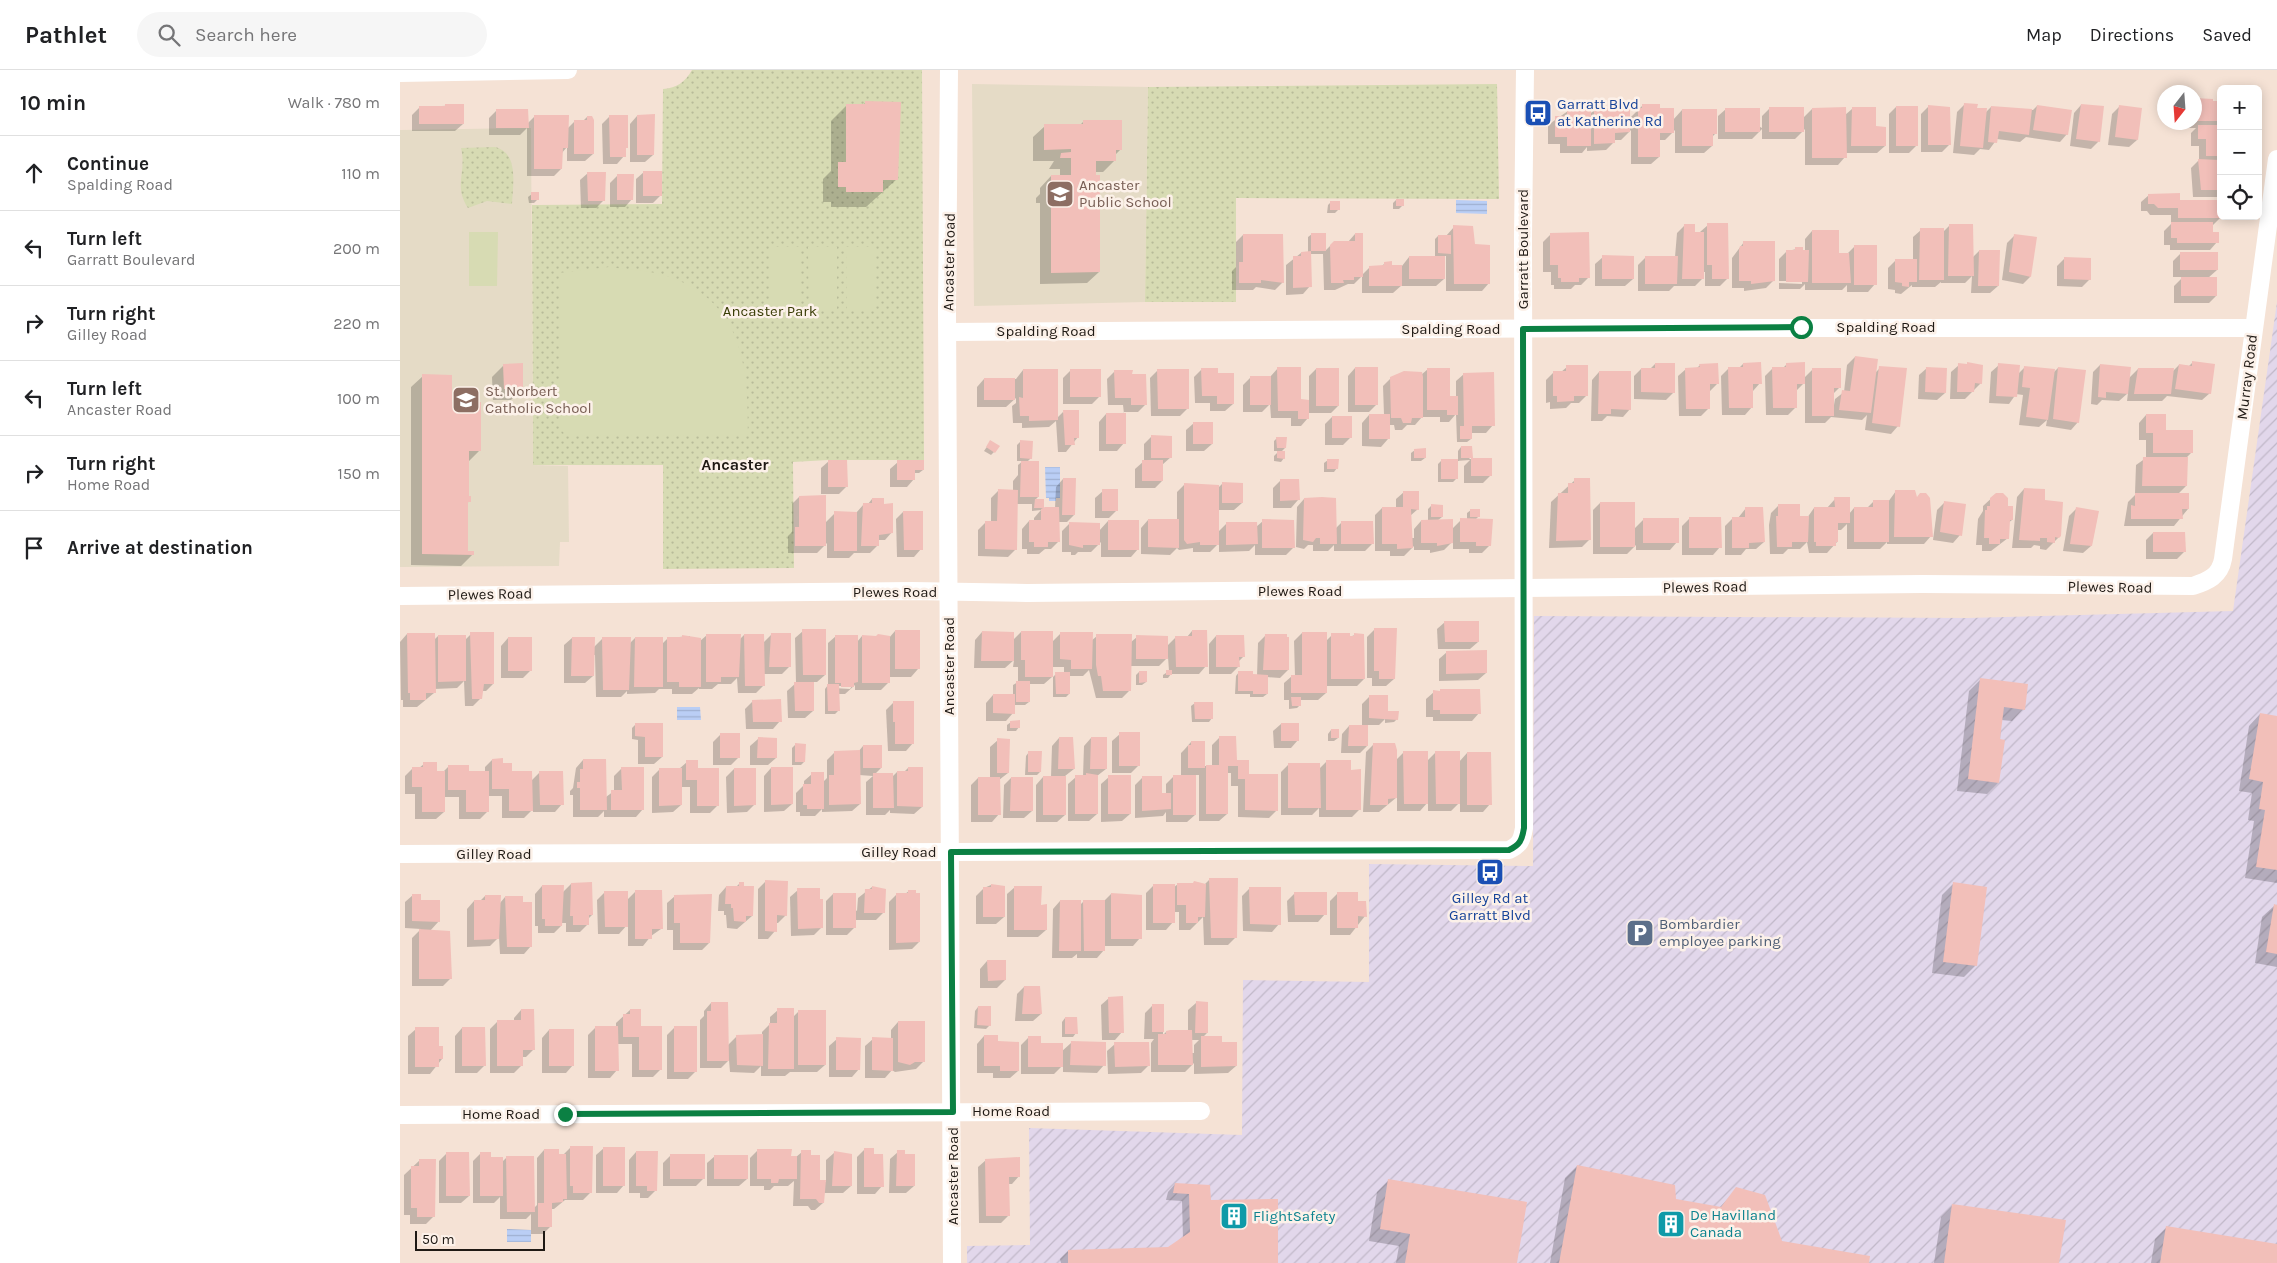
<!DOCTYPE html>
<html lang="en">
<head>
<meta charset="utf-8">
<style>
  :root { --surface:#fff; --page:#f6f6f6; --text:#202124; --muted:#757577; --line:#e0e0e0 }
  body { margin:0; font-family:Karla,sans-serif; background:var(--page); color:var(--text) }
  .controls { position:absolute; right:15px; top:15px; display:grid; overflow:hidden; border-radius:8px; box-shadow:0 2px 12px #0003 }
  .controls button { width:45px; height:45px; display:grid; place-items:center; padding:0; border:0; border-bottom:1px solid var(--line); background:var(--surface); color:var(--text); font:25px sans-serif }
  .compass { position:absolute; left:1757px; top:15px; width:45px; height:45px; border-radius:50%; background:var(--surface); box-shadow:0 2px 12px #0003; rotate:197deg }
  .scale { position:absolute; left:15px; bottom:12px; width:130px; box-sizing:border-box; padding-left:5px; border:2px solid #1f1914; border-top:0; font-size:14px; line-height:18px; white-space:nowrap; color:#1f1914; -webkit-text-stroke:4px #fcf1e9; paint-order:stroke }
  .stop { position:absolute; width:15px; height:15px; margin:-11px; border:4px solid #0b8043; border-radius:50%; background:#fff }
  .stop.end { background:#0b8043; border-color:#fff; box-shadow:0 1px 5px #0008 }
  .list { margin:0; padding:0; list-style:none }
  h2 { display:flex; justify-content:space-between; align-items:center; height:65px; margin:0; padding:0 20px; font-size:21px }
  h2 small { font-size:16px; font-weight:400; color:var(--muted) }
  .list li { display:grid; grid-template-columns:32px 1fr auto; gap:15px; align-items:center; box-sizing:border-box; height:75px; padding:0 20px; border-top:1px solid var(--line) }
  .list b { display:block; font-size:19px; white-space:nowrap }
  .list p { margin:0; font-size:16px; white-space:nowrap; color:var(--muted) }
  .list em { font-size:16px; font-style:normal; color:var(--muted) }
  .icon { flex:none; width:28px; height:28px; fill:none; stroke:currentColor; stroke-width:2; stroke-linecap:round; stroke-linejoin:round }
  .map { position:relative; flex:none; width:1877px; height:1193px; overflow:hidden }
  header { display:flex; align-items:center; gap:30px; box-sizing:border-box; height:70px; padding:0 25px; background:var(--surface); border-bottom:1px solid var(--line) }
  header strong { font-size:24px }
  nav { display:flex; gap:28px; margin-inline-start:auto; font-size:18px }
  .search { width:350px; height:45px; background:var(--page); display:flex; align-items:center; gap:12px; box-sizing:border-box; padding:0 18px; border-radius:28px; color:var(--muted); font-size:19px }
  main { display:flex }
  aside { flex:1; background:var(--surface) }
  .map>svg:first-child { display:block }
  .industrial { fill:url(#industrial-furrows) }
  .education { fill:#e5dbc6 }
  .park { fill:url(#park-dots) }
  .pitch { fill:#d7dbb3 }
  .water { fill:url(#water-rules) }
  .shadow { fill:#0003; fill-rule:evenodd }
  .building { fill:#f2bfb9 }
  .lines { fill:none; stroke-linecap:round; stroke-linejoin:round }
  .minor { stroke:#fff; stroke-width:18 }
  .route { stroke:#0b8043; stroke-width:6 }
  .labels { text-anchor:middle; dominant-baseline:central; stroke-width:5; stroke-linejoin:round; paint-order:stroke }
  .transit-label { font-size:15px; fill:#164399; stroke:#fcf1e9; text-anchor:start }
  .education-label { font-size:15px; fill:#785e54; stroke:#fcf1e9; text-anchor:start }
  .street-label { font-size:15px; fill:#1f1914; stroke:#fcf1e9 }
  .park-label { font-size:15px; fill:#3a3d07; stroke:#fcf1e9 }
  .service-label { font-size:15px; fill:#4e5e75; stroke:#fcf1e9; text-anchor:start }
  .culture-label { font-size:15px; fill:#0d838f; stroke:#fcf1e9; text-anchor:start }
  .neighbourhood-label { font-size:16px; font-weight:bold; fill:#1f1914; stroke:#fcf1e9 }
</style>
</head>
<body>
<header>
<strong>Pathlet</strong>
<div class="search"><svg class="icon" aria-label="search" viewBox="0 0 24 24"><circle cx="10" cy="10" r="6"/><path d="M15 15l6 6"/></svg>Search here</div>
<nav><a>Map</a><a>Directions</a><a>Saved</a></nav>
</header>
<main>
<aside>
<h2>10 min<small>Walk · 780 m</small></h2>
<ul class="list">
<li><svg class="icon" aria-label="ahead" viewBox="0 0 24 24"><path d="M12 20V5M6 11l6-6 6 6"/></svg><div><b>Continue</b><p>Spalding Road</p></div><em>110 m</em></li>
<li><svg class="icon" aria-label="left" viewBox="0 0 24 24"><path d="M17 20v-9H6M10 6l-5 5 5 5"/></svg><div><b>Turn left</b><p>Garratt Boulevard</p></div><em>200 m</em></li>
<li><svg class="icon" aria-label="right" viewBox="0 0 24 24"><path d="M7 20v-9h11M14 6l5 5-5 5"/></svg><div><b>Turn right</b><p>Gilley Road</p></div><em>220 m</em></li>
<li><svg class="icon" aria-label="left" viewBox="0 0 24 24"><path d="M17 20v-9H6M10 6l-5 5 5 5"/></svg><div><b>Turn left</b><p>Ancaster Road</p></div><em>100 m</em></li>
<li><svg class="icon" aria-label="right" viewBox="0 0 24 24"><path d="M7 20v-9h11M14 6l5 5-5 5"/></svg><div><b>Turn right</b><p>Home Road</p></div><em>150 m</em></li>
<li><svg class="icon" aria-label="arrive" viewBox="0 0 24 24"><path d="M6 21V4h12l-3 4 3 4H6"/></svg><div><b>Arrive at destination</b></div></li>
</ul>
</aside>
<div class="map">
<svg width="1877" height="1193" viewBox="0 0 1877 1193">
  <defs>
    <pattern id="industrial-furrows" width="10" height="10" patternUnits="userSpaceOnUse" patternTransform="scale(1.25)"><rect width="10" height="10" fill="#e2d7eb"/><path d="M-1 1l2-2M0 10L10 0M9 11l2-2" fill="none" stroke="#c1b8c9"/></pattern>
    <pattern id="park-dots" width="8" height="8" patternUnits="userSpaceOnUse" patternTransform="scale(1.25)"><rect width="8" height="8" fill="#d7dbb3"/><path d="M2 2h.1M6 6h.1" fill="none" stroke="#b8bb99" stroke-width="1.8" stroke-linecap="round"/></pattern>
    <pattern id="water-rules" width="6" height="5" patternUnits="userSpaceOnUse" patternTransform="scale(1.25)"><rect width="6" height="5" fill="#bacef5"/><path d="M0 2.5h6" fill="none" stroke="#9fb0d1"/></pattern>
  </defs>
  <rect width="100%" height="100%" fill="#f5e2d5"/>
  <path class="industrial" d="M1877,232V1193H567V1176L630,1175L629,1058L842,1065L843,910L969,912V794L1133,796L1134,546L1568,548L1833,541Z"/>
  <g class="education">
    <path d="M572,14L748,17L745,232L574,236Z"/>
    <path d="M131,58L133,395L168,396L169,472H160L159,496L0,497V60Z"/>
  </g>
  <g class="park">
    <path d="M292,0H522L524,390H428L393,392L394,498L263,499V395H133L132,135L262,134L263,19C277,18 285,12 292,0Z"/>
    <path d="M1097,14L1099,129L836,128V232H745L748,17Z"/>
    <path d="M95,77C119,83 113,114 112,134L87,131L68,138C53,115 67,103 61,78Z"/>
  </g>
  <g class="pitch">
    <path d="M69,162H98L97,216H69Z"/>
    <rect x="370" y="177" width="29" height="62"/>
    <path d="M408,177H437V239H409Z"/>
    <path d="M446,177H475V239H447Z"/>
    <path d="M209,197C228,200 251,200 270,207C344,234 348,297 348,366L166,365L160,359L159,203Z"/>
  </g>
  <g class="water">
    <path d="M1056,130L1087,131V144L1056,143Z"/>
    <path d="M645,397H660V428H656V431H649V428H646Z"/>
    <path d="M277,637H300L301,650H277Z"/>
    <path d="M107,1159L131,1160V1172H107Z"/>
  </g>
  <g class="shadow">
    <path d="M1794,30L1821,33V93H1818V101H1821V127H1793L1791,98L1799,90V76H1791V63L1796,58H1783V52H1794Z"/>
    <path d="M466,32L497,109L466,137H431V132H423V109L431,101V51L447,35L462,36Z"/>
    <path d="M1565,34L1585,43L1591,37L1633,40L1637,36L1667,64L1660,72L1626,67L1620,72L1597,69L1589,80L1580,79L1574,85L1553,83L1557,42Z"/>
    <path d="M63,35V54L55,61H12V45L20,37Z"/>
    <path d="M1243,35L1259,39L1273,50L1282,40L1316,63L1312,67V76L1304,83H1275V60L1265,70H1259V87L1251,94H1231V60L1221,70H1213V73L1206,80L1187,81V77L1182,83H1160V74H1148V55L1168,41L1189,45L1195,39L1229,49Z"/>
    <path d="M1681,35L1699,71L1691,79L1670,76L1674,43Z"/>
    <path d="M1720,36L1737,70L1729,77L1708,75L1712,44Z"/>
    <path d="M1496,37L1517,75L1509,83H1489V44Z"/>
    <path d="M1528,37L1549,75L1542,82H1521V44Z"/>
    <path d="M1326,39L1362,58V46L1369,39L1403,48L1412,39L1445,45L1452,39L1475,58L1485,76L1477,83H1445V87L1438,95H1405V59L1395,69H1362V59L1352,69H1318V46Z"/>
    <path d="M96,41L127,54L135,46L167,59L175,51H183L187,47L193,84L185,91H167V77L161,84V99L154,106H127V58L120,65H89V48Z"/>
    <path d="M210,46L227,77L224,80V86L217,94H203L202,54Z"/>
    <path d="M237,46L253,85L245,92H230V54Z"/>
    <path d="M683,52L721,79L715,85V90L703,102H695L699,202L687,213L640,214V133H636V128L640,124V118L651,106H660V99H649L654,91H633V67L645,56L680,55Z"/>
    <path d="M244,102L261,125L253,133H236V109Z"/>
    <path d="M188,103L204,130L196,138H181L180,110Z"/>
    <path d="M217,106L232,129L225,137H210V113Z"/>
    <path d="M132,124L138,129L134,133H129L128,127Z"/>
    <path d="M1749,125L1779,131L1820,148L1813,155L1812,164L1817,172L1810,180H1770V175H1764V161L1771,154V145H1750L1747,141H1741V132Z"/>
    <path d="M996,130L1003,135L999,139H993V133Z"/>
    <path d="M931,132L938,140L935,143H927L928,135Z"/>
    <path d="M1308,155L1328,208L1320,216H1305V202H1302V209L1295,216H1274L1269,221H1238V195L1246,187H1275L1277,163L1284,156L1293,163L1300,162Z"/>
    <path d="M1550,155L1572,188L1579,181L1598,216L1590,223H1571L1572,206L1565,213H1541V212L1535,217H1512V215L1501,224L1495,223V220L1488,219V198L1496,190H1513V167L1521,160L1543,162Z"/>
    <path d="M1054,157L1074,175L1089,213L1082,221H1046V186H1044V209L1036,216H1002V215L993,223H962V206L954,214H948L935,220H924L923,184H910V216L903,224L886,225V195L901,183H908V167L912,164H925V181L934,172H948L955,164L962,205L970,197H981L985,193L991,197L1002,196L1009,187H1035V169L1038,166H1046Z"/>
    <path d="M1412,161L1437,185H1446L1455,176L1475,214L1468,222H1447V215L1442,220H1405V214L1400,219H1379V189L1387,181L1402,178V182H1405V169ZM1379,211H1402V214L1379,213Z"/>
    <path d="M1151,164L1188,208L1181,215H1175L1171,219H1154V215H1151V202H1143V172Z"/>
    <path d="M843,165L883,212L875,220L856,217L853,220H832V201L836,197V172Z"/>
    <path d="M1615,165L1630,207L1623,214L1602,210L1607,173Z"/>
    <path d="M1344,172L1374,210L1366,218L1344,221V218H1332V188Z"/>
    <path d="M1781,183L1817,200L1808,208L1816,226L1809,233H1774V216L1783,207H1773V191Z"/>
    <path d="M1203,187L1233,209L1225,216H1195V194Z"/>
    <path d="M1665,188L1690,209L1682,217L1657,216V196Z"/>
    <path d="M1455,287L1475,303L1480,298L1498,356L1491,364L1465,360L1467,345L1462,350L1431,347L1425,353H1405V312L1396,321V337L1388,345H1366L1365,306L1373,298H1383L1387,294L1404,308L1413,299L1440,317L1432,325L1434,335L1435,329L1444,322L1447,295Z"/>
    <path d="M1793,292L1810,323L1802,330L1767,326L1762,331H1727L1728,323L1719,331L1702,330L1697,335L1691,334L1693,302L1700,295L1728,309L1738,299L1772,302L1779,295L1789,296Z"/>
    <path d="M1255,294L1274,322L1266,330L1234,329V306L1241,299H1250Z"/>
    <path d="M1343,294L1360,313L1353,321L1352,337L1345,345H1322L1321,306L1329,298H1339Z"/>
    <path d="M1571,294L1581,313L1565,329H1550L1551,302L1559,295Z"/>
    <path d="M104,295L122,319L111,330H93L92,307Z"/>
    <path d="M1300,295L1317,314L1310,321L1309,338L1301,346H1279L1278,306L1286,299H1296Z"/>
    <path d="M1599,295L1618,304L1625,297L1653,303L1658,298L1678,352L1671,360L1646,356L1647,350L1639,357L1619,355L1623,325L1616,324L1609,334L1589,333L1591,302Z"/>
    <path d="M1167,297L1187,325L1179,333H1171L1166,338L1150,339V332L1146,333V310L1154,302H1161Z"/>
    <path d="M878,298L899,331H909V306L916,299L938,336L931,343H908V348L901,356H891V348H871L870,334L862,342H843V315L850,308L870,307Z"/>
    <path d="M955,298L976,335L969,342H948V306Z"/>
    <path d="M1527,298L1545,323L1537,330L1518,329L1519,305Z"/>
    <path d="M802,299L817,304L833,334L825,341H810V333H795L794,307Z"/>
    <path d="M1028,299L1049,327H1056V311L1064,304L1093,355L1086,363H1070L1071,369L1067,372H1057L1056,344L1049,352H1040V347H1022L1015,355H1007L1002,360H995L994,355H988V369L981,377L962,376V353L969,345H984L983,316L991,308L1021,305Z"/>
    <path d="M623,300L657,348L663,342L678,367L666,382H658L656,351L649,357L622,358V353H613L612,336L616,333V328L606,337H577V317L584,309H616Z"/>
    <path d="M758,300L788,338L780,346H751L750,308Z"/>
    <path d="M670,301L700,326L692,334H663V308Z"/>
    <path d="M715,301L731,305L746,334L738,342H724V373L717,381H699V352L706,344H724L723,335H708L707,309Z"/>
    <path d="M1199,302L1230,339L1223,347L1207,346L1202,351H1191L1192,310Z"/>
    <path d="M23,306L51,333L79,381L67,393V427L69,431L67,434L66,482L73,484L61,496L11,495V317Z"/>
    <path d="M1746,345L1791,383L1786,388V416L1777,425L1788,439L1774,456H1724L1728,432L1737,423H1735L1736,395L1746,388V370H1739V353Z"/>
    <path d="M932,347L950,368L943,375H925V354Z"/>
    <path d="M794,353L812,374L804,381H786V360Z"/>
    <path d="M751,367L771,387L762,395V411L755,418H735V399L744,391V374Z"/>
    <path d="M877,368L885,378L881,382L884,388L881,392L874,391V386L879,381H874V371Z"/>
    <path d="M591,371L594,382L591,385L584,381Z"/>
    <path d="M621,371L631,388L627,392L638,427L635,430H643V439L655,438L656,417L663,409L674,445L667,452H658L659,471L651,479H645L639,484H627V479H622V459L629,451H634V448L641,440L632,441V434H617L616,479L608,487L578,486V460L586,452H591V428L598,421H613V411L618,405V395L623,391H617V375Z"/>
    <path d="M1061,377L1071,387L1069,389H1091V405L1083,413H1064V396L1070,390L1056,391V409L1053,412H1038V394L1041,391H1058V381Z"/>
    <path d="M1015,380L1025,388L1021,391H1011V383Z"/>
    <path d="M928,390L937,398L934,402H924V393Z"/>
    <path d="M429,391L447,416L439,424H421V398Z"/>
    <path d="M498,392L523,400L519,403H514V409L507,417H490V399Z"/>
    <path d="M881,410L898,430L891,438H873V418Z"/>
    <path d="M1175,410L1189,470L1182,477L1149,478L1151,432Z"/>
    <path d="M822,414L842,433L834,440H818V462L827,453L856,457L863,451L893,478L886,485H855V475L849,481L819,482V473L810,482H793V478L779,480L777,478L770,485L741,484V458L748,450H777V422L784,415L818,418Z"/>
    <path d="M1624,419L1643,431L1660,466L1646,480L1640,479V476L1634,475L1631,478H1612L1617,427Z"/>
    <path d="M703,421L717,440L709,448H695V428Z"/>
    <path d="M1496,421L1531,466L1524,474H1487V472L1480,479H1447V454L1441,460H1436L1437,472L1427,483H1409L1407,472L1400,479H1388L1383,484H1370L1369,455L1371,443L1379,435L1399,448H1407L1414,438H1427L1435,429L1449,444L1454,438H1467L1474,431L1488,432Z"/>
    <path d="M1004,422L1018,439L1010,446L1011,468H1014V459L1021,451H1028V439L1031,436L1042,447L1037,451L1052,459L1061,450H1067V443L1071,440L1079,446L1075,450L1090,475L1082,483H1069V479H1053V471L1044,480L1030,483V480H1014V476L1004,486H990V481H975V445L982,438H996V429Z"/>
    <path d="M1596,424L1607,437L1612,450L1608,453V468L1591,481H1582V475H1576L1578,449L1583,441V436Z"/>
    <path d="M399,427L425,453L435,443H456L464,434H468L472,429L483,435L492,462L485,470H478V475L470,483H454L449,488H427V473L417,483H388V466L392,462V434Z"/>
    <path d="M904,429L936,458L942,452L972,474L965,481H934V475L928,481H913V475H908L904,479L896,477L897,437Z"/>
    <path d="M1545,432L1560,465L1553,473L1533,470L1537,440Z"/>
    <path d="M1200,433L1234,459L1244,449L1277,472L1270,480H1236V475L1227,484H1193V440Z"/>
    <path d="M1346,438L1364,472L1356,479H1346L1341,485H1325V456L1333,448H1338Z"/>
    <path d="M1677,438L1691,476L1683,483L1663,481L1669,446Z"/>
    <path d="M503,442L521,479L514,487H497L496,449Z"/>
    <path d="M1289,449L1320,477L1313,485H1282V456Z"/>
    <path d="M708,451L738,479L731,487H701V472L691,482H678L675,485H671V482H662V461L669,454L699,461Z"/>
    <path d="M1753,463L1784,482L1777,489H1746V470Z"/>
    <path d="M1045,552L1078,572L1070,579H1038L1037,559Z"/>
    <path d="M975,559L994,609L986,616H972V608H967V567Z"/>
    <path d="M403,561L425,605L417,612H412L413,641L405,648H388L387,621L396,613L395,568Z"/>
    <path d="M495,561L518,599L511,607H489V612L481,620H455V615L445,624H438V641L435,644H425V619L428,615V573L436,566L457,572L462,566L489,568ZM434,616H452L450,619L434,618Z"/>
    <path d="M792,561L806,596L799,604H771L768,608H763V605L769,601L768,587L759,596H730L729,621L722,628H696L689,600L683,606H669V624L666,627H653V607L656,604H664V597H652V607L644,614H629V632L625,635H613V643L606,651H586V633L593,625H613V615L618,612V597H613L614,590L605,598H574L575,570L582,562L613,570L621,562L652,572L661,563L691,571L697,566L731,572L737,567L767,576L776,567H787Z"/>
    <path d="M902,563L926,571L932,565L949,567L955,565L964,609L957,616H926V623L918,630H900V635L897,638L889,639V630H884V613L892,606H895L894,571Z"/>
    <path d="M7,564L34,570L38,566L65,570L71,564L93,614L86,621H82L81,628L73,636H65L64,611L57,618L34,619V623L17,637H3V630H1L0,572Z"/>
    <path d="M307,565L339,570L344,565L363,573L371,565L390,596L382,604H363V616L356,623H338L337,608L331,614H318L312,619H299V618L292,624H272V619H259L255,623L227,624V621L221,627H196L195,585H193V606L185,613H164V575L172,568L193,578L203,568L230,573L235,568L262,574L268,568L290,566V569L300,571Z"/>
    <path d="M866,565L888,600L880,608L867,607V624L863,627H850V624H835L836,606L839,602L857,606L858,573Z"/>
    <path d="M816,566L843,587L838,592V597L831,604H809V574Z"/>
    <path d="M108,568L131,600L123,608H101V576Z"/>
    <path d="M1047,582L1086,603L1078,610L1039,611V589Z"/>
    <path d="M739,602L746,612L742,615H736V605Z"/>
    <path d="M1581,609L1623,639L1612,651L1601,650L1598,713L1587,724L1557,721L1569,621Z"/>
    <path d="M1034,622L1079,643L1072,651H1033V647H1026V629Z"/>
    <path d="M969,627L997,649L994,652L985,653V649L979,655H967V676L960,683H941L942,664L949,656H962V634Z"/>
    <path d="M353,631L380,651L373,659H346L345,639Z"/>
    <path d="M493,633L513,673L506,681H488L486,640Z"/>
    <path d="M795,633L812,648L809,652H792L791,636Z"/>
    <path d="M1860,644L1877,647V813L1845,808L1854,751L1848,750L1852,723L1839,721L1849,656Z"/>
    <path d="M611,652L619,657L616,661H607V655Z"/>
    <path d="M236,654L262,687L254,694H238V670L232,669V658Z"/>
    <path d="M881,654L898,670L891,678H874L873,661Z"/>
    <path d="M931,660L938,668L934,671H928V664Z"/>
    <path d="M321,664L338,688L331,695H313V672Z"/>
    <path d="M720,664L738,696L731,703H712V671Z"/>
    <path d="M659,668L674,699L665,706V745L657,752H636V715L643,707H651L652,676Z"/>
    <path d="M691,668L706,699L697,706V744L689,751H668V714L676,707H683L684,676Z"/>
    <path d="M819,668L877,740L869,748L838,747V716H831V703H827V744L819,751H799V705H795V745L787,752H766V742L763,746L735,748V715L742,708L761,725L766,724V714L774,706H781V683L784,680L791,672L803,696H812V675Z"/>
    <path d="M358,669L376,688L368,695H350V676Z"/>
    <path d="M598,670L608,703L599,710V744L592,752H571V715L578,708H590V677Z"/>
    <path d="M974,674L994,692L1004,682L1027,691L1036,682L1059,692L1067,683L1090,734L1083,742H1060V732L1051,741H1028V732L1020,741H997V727L979,742H963L966,682Z"/>
    <path d="M395,675L404,692L401,695H392V678Z"/>
    <path d="M463,676L481,698L474,705L492,707L497,702H504L508,698L522,737L514,744L490,743V740L485,745H466V712L473,706L459,705L460,734L452,741L422,742V739L415,746H400V742H396V723L404,715V711L412,704L422,713L427,708V690L435,682H458Z"/>
    <path d="M629,682L640,702L637,705H625L626,686Z"/>
    <path d="M92,690L111,703L131,711L140,702L162,734L155,742H133V739L124,748H102V726H88V741L80,749H59V727H44V742L36,749H15V724H5V706L13,698H19L24,694L36,702H43L48,697L68,702H85V697Z"/>
    <path d="M183,690L206,727L214,721V706L222,698L243,739L236,747H204V741L198,747H173V725H170V721L173,718L176,698Z"/>
    <path d="M927,691L950,701L960,739L952,747H919V738L912,745H881V702L888,695L919,699Z"/>
    <path d="M287,692L297,699L318,735L310,743H290V717H280L281,735L273,742L252,743V707L260,699H279Z"/>
    <path d="M371,698L392,734L384,741L364,742V706Z"/>
    <path d="M334,699L355,734L347,742L327,743L326,707Z"/>
    <path d="M709,707L730,744L722,751L701,752V714Z"/>
    <path d="M611,708L632,741L624,748H603L604,715Z"/>
    <path d="M809,810L836,867L828,875H804L803,847L790,860H779V842H773V852L766,860H746V823L753,816L773,818L778,814L800,813L804,815Z"/>
    <path d="M365,812L386,845L378,853H376L375,861L368,869H358V819Z"/>
    <path d="M340,813L352,846L337,859L327,858L326,845H324V841H318L319,825L326,817H336Z"/>
    <path d="M171,814L192,845L188,849V854L180,862H166V853H161V856L154,863H138V856H135V824L142,816L162,823Z"/>
    <path d="M1553,814L1576,895L1564,907L1532,903L1542,825Z"/>
    <path d="M591,815L604,847L596,854H576V826L584,818Z"/>
    <path d="M472,817L484,820V842L476,850H455V857L447,865H426V831L433,824L457,841L458,828Z"/>
    <path d="M615,817L640,836L646,860L638,867H607V824Z"/>
    <path d="M850,818L879,854L872,862L843,861L842,826Z"/>
    <path d="M398,820L422,857L414,865L391,866L390,827Z"/>
    <path d="M236,821L261,859L251,866L243,876H228V854L219,864H198L197,830L205,822L226,831Z"/>
    <path d="M509,821L519,872L512,879L489,880V832L497,824H505Z"/>
    <path d="M895,823L925,844L918,852H888L887,831Z"/>
    <path d="M938,823L957,832L965,846L950,865H930V831Z"/>
    <path d="M711,824L740,868L733,876H704V880L697,888H677V884L672,888H652L653,839L660,831L680,835L684,831H704Z"/>
    <path d="M13,825L39,851L30,861L51,908L43,916H12V868L21,859L5,858V832Z"/>
    <path d="M85,826L100,833L105,827L131,876L124,884H100L99,867L90,876L67,877V839L74,831H80Z"/>
    <path d="M275,826L309,873L302,880H273V860H267V833Z"/>
    <path d="M1874,836H1877V897L1855,893L1862,847Z"/>
    <path d="M587,891L605,910L597,918H580V899Z"/>
    <path d="M624,917L641,944L633,951H615L617,924Z"/>
    <path d="M709,928L722,962L715,970H702L701,935Z"/>
    <path d="M311,933L328,975L337,966H362V962L370,954V947L378,940L393,947L399,941L425,995L417,1002H390L385,1006H361V996L354,1003L330,1002L329,990L321,998H300V950L304,946V941Z"/>
    <path d="M796,933L807,963L802,968L821,973L836,996L828,1003L794,1004V993L785,1002H751V973L754,969H744L745,943L752,936H763V965L766,962L788,961V940ZM791,970H799L794,975V983H792Z"/>
    <path d="M578,937L590,955L586,959L574,958L575,941Z"/>
    <path d="M121,940L134,979L126,987H122V995L114,1003H90V959L97,952H114V948Z"/>
    <path d="M230,940L261,999L253,1007H232V974H217V1000L210,1008H188V965L196,957H216V953Z"/>
    <path d="M665,948L676,963L673,967H662V952Z"/>
    <path d="M498,952L524,991L516,999L495,1002L492,1000L485,1008H465V976L473,969H491V960Z"/>
    <path d="M275,957L296,1001L288,1009H267V965Z"/>
    <path d="M62,958L84,996L77,1003H55V966Z"/>
    <path d="M16,959L38,977L42,989L30,1004H8V966Z"/>
    <path d="M149,960L173,995L166,1003H142V968Z"/>
    <path d="M584,966L596,973L618,1001L610,1008H593V1003H577V974Z"/>
    <path d="M628,968L661,982L671,973L704,995L697,1003L663,1002V995L654,1004H621V975Z"/>
    <path d="M437,969L459,999L452,1007H429V976Z"/>
    <path d="M715,974L748,996L741,1003L708,1004L707,981Z"/>
    <path d="M171,1077L191,1122L183,1130H165L154,1139H151V1156L143,1164H131V1144L126,1149H100V1127L94,1133H73V1091L81,1083L101,1093L107,1087L133,1139L137,1135V1088L144,1080L157,1086L163,1085Z"/>
    <path d="M204,1078L224,1115L217,1123H196V1085Z"/>
    <path d="M358,1080L390,1087H396L402,1082L419,1111L426,1112V1090L434,1083L451,1116L443,1123H424L423,1133L415,1140H411L408,1136H393L394,1111L388,1116H374L370,1120H364V1116H350V1088Z"/>
    <path d="M464,1080L473,1085L482,1116L475,1124H457V1087Z"/>
    <path d="M236,1082L256,1120L248,1128H240V1123H229V1090Z"/>
    <path d="M498,1082L514,1116L506,1123H489L490,1089Z"/>
    <path d="M47,1083L69,1126L61,1133H39V1091Z"/>
    <path d="M271,1085L304,1108L296,1116H263V1093Z"/>
    <path d="M315,1086L347,1109L339,1116H307V1093Z"/>
    <path d="M20,1090L34,1146L26,1154H10V1145H4V1105Z"/>
    <path d="M586,1090L619,1106L612,1114H608V1146L601,1153H579L578,1097Z"/>
    <path d="M1177,1096L1275,1130L1319,1138L1337,1119L1381,1172L1468,1193H1150L1165,1108Z"/>
    <path d="M988,1111L1115,1193H996L999,1176L969,1171L977,1122Z"/>
    <path d="M775,1114L810,1131L877,1193H661L660,1189L668,1181L768,1179L783,1169L782,1131L766,1130L768,1122Z"/>
    <path d="M1553,1135L1658,1193H1534L1541,1147Z"/>
    <path d="M1766,1158L1877,1175V1193H1751L1755,1169Z"/>
  </g>
  <g class="building">
    <path d="M1794,28L1813,29V31H1821V51H1794Z"/>
    <path d="M465,31L501,32L498,110H483V122H446V117H438V92H446V34H465Z"/>
    <path d="M1564,33L1578,34L1577,38H1587L1583,78L1560,76Z"/>
    <path d="M45,34H64V54H19V36H45Z"/>
    <path d="M1242,34H1260V38H1274V63H1260V87H1238V38H1242Z"/>
    <path d="M1681,34L1704,36L1700,72L1676,69Z"/>
    <path d="M1528,35L1550,37L1551,75H1528Z"/>
    <path d="M1637,35L1672,40L1668,65L1633,60Z"/>
    <path d="M1719,35L1742,38L1738,70L1715,67Z"/>
    <rect x="1496" y="36" width="22" height="40"/>
    <path d="M1591,36L1632,39L1629,65L1599,61L1597,73L1588,72Z"/>
    <rect x="1369" y="37" width="35" height="25"/>
    <path d="M1446,37L1447,88H1412V38Z"/>
    <path d="M1452,37H1476V56L1486,57V76H1451Z"/>
    <path d="M1194,38H1230V62L1215,63V73L1194,74Z"/>
    <rect x="1325" y="38" width="35" height="24"/>
    <path d="M96,39H128L129,58H96Z"/>
    <path d="M1191,39V76H1167V67H1155V46H1167V40Z"/>
    <path d="M1282,39H1317V64H1313V76H1282Z"/>
    <path d="M255,44L254,85H237V45Z"/>
    <path d="M134,45H169L168,78H163L162,99H134Z"/>
    <path d="M209,45H228V78H226V87H210Z"/>
    <path d="M187,46H192L194,50V84H174V50H187Z"/>
    <path d="M683,50H722V80H716V91H696V105H700V202L651,203V121L647,122V115H651V105H671V88H660L661,83L671,82V79L644,80V54H683Z"/>
    <path d="M1798,55H1821V86H1806V69H1798Z"/>
    <path d="M1798,89L1819,90L1821,120H1801Z"/>
    <rect x="243" y="101" width="19" height="25"/>
    <path d="M187,102H206L205,131H188Z"/>
    <path d="M217,104H234L233,130H217Z"/>
    <rect x="131" y="122" width="8" height="8"/>
    <path d="M1780,123V130H1821L1822,148H1778V138H1758L1754,134H1748V124Z"/>
    <rect x="996" y="129" width="8" height="7"/>
    <rect x="930" y="131" width="10" height="9"/>
    <path d="M1771,152H1813V162H1819V173H1777V168H1771Z"/>
    <path d="M1307,153H1328L1329,209H1312V195H1307Z"/>
    <path d="M1284,154H1295V162H1304V209H1282Z"/>
    <path d="M1549,154H1573L1574,206H1548Z"/>
    <path d="M1053,155L1073,156L1075,174L1090,175V214H1054Z"/>
    <path d="M1520,158H1544V210H1519Z"/>
    <path d="M1412,160H1439V183H1449L1451,213H1412Z"/>
    <path d="M1189,162L1190,208H1179V212H1161V208H1158V195H1150V163Z"/>
    <rect x="911" y="163" width="15" height="18"/>
    <path d="M955,163H963V207H954V210H943L944,213H931L930,175L934,171H955Z"/>
    <path d="M843,164H883L884,213L861,210V213H839V192H843Z"/>
    <path d="M1614,164L1637,167L1631,207L1609,202Z"/>
    <path d="M1038,165H1051V184L1038,183Z"/>
    <path d="M1343,171H1375V211L1351,214V211H1339V180L1340,176H1343Z"/>
    <rect x="1454" y="175" width="23" height="40"/>
    <path d="M1395,177H1403V180H1409L1408,212H1386V180H1395Z"/>
    <path d="M1579,180H1600L1599,216H1578Z"/>
    <path d="M911,181L912,217L893,218V186H901V182Z"/>
    <rect x="1780" y="182" width="38" height="18"/>
    <path d="M1202,185L1234,186V209H1202Z"/>
    <rect x="1009" y="186" width="36" height="23"/>
    <path d="M1245,186H1278L1277,214H1245Z"/>
    <path d="M1664,187L1691,188V210L1664,209Z"/>
    <path d="M1495,189H1517V212H1509V217L1502,216V213L1495,212Z"/>
    <path d="M992,191V195H1002V216H969V196L984,195V192Z"/>
    <rect x="1781" y="207" width="36" height="19"/>
    <path d="M1455,286L1478,289L1471,343L1439,340L1442,320L1450,321Z"/>
    <path d="M1792,291L1815,294L1811,324L1775,319L1779,294L1792,296Z"/>
    <path d="M1361,292L1362,314H1353V338H1329L1328,297H1343V293Z"/>
    <path d="M1405,292V314H1397V338H1373L1372,297H1386V293Z"/>
    <path d="M1567,292L1583,295L1582,314L1575,313L1574,322H1557L1558,293L1567,294Z"/>
    <path d="M123,293V319H104L103,294Z"/>
    <path d="M1255,293H1275V323L1241,322V298H1255Z"/>
    <path d="M1318,293L1319,314H1310V339H1286L1285,298L1300,297L1299,294Z"/>
    <path d="M1598,293L1620,295L1617,327L1596,326Z"/>
    <path d="M1700,294L1731,297L1728,324L1706,322V328L1698,327Z"/>
    <path d="M1166,295H1188V326H1174V331L1157,332V326H1153V301H1166Z"/>
    <path d="M1479,296L1507,298L1500,357L1472,353Z"/>
    <path d="M1624,296L1655,299L1648,350L1626,347L1630,318L1622,317Z"/>
    <path d="M877,297H901V329L909,330V349H898V341H878Z"/>
    <rect x="955" y="297" width="23" height="38"/>
    <path d="M1526,297L1547,298L1546,323L1525,322Z"/>
    <path d="M1658,297L1686,300L1679,353L1653,349Z"/>
    <path d="M801,298H818V303H834V334H817V326H802Z"/>
    <rect x="916" y="298" width="23" height="38"/>
    <path d="M1027,298H1050V326H1058V345H1047V340H1027Z"/>
    <path d="M1412,298H1441V318H1434V346H1412Z"/>
    <path d="M1738,298H1774L1771,324H1734Z"/>
    <path d="M623,299H658V350L629,351V346H620L619,327L623,328Z"/>
    <rect x="670" y="299" width="31" height="28"/>
    <path d="M757,299H789V339H758Z"/>
    <path d="M714,300H733L732,304H746L747,335H731V328H715Z"/>
    <path d="M1004,301L1022,302L1023,307V348H1012L1011,353H1003L1001,348H991L990,307Z"/>
    <path d="M1199,301H1231V340L1211,339V344H1198Z"/>
    <path d="M1094,302L1095,356H1072V369H1060V356H1064L1063,303Z"/>
    <path d="M22,304L52,305V332H81V381H69V426H71V432H68V481H74V485L22,484Z"/>
    <rect x="850" y="306" width="21" height="29"/>
    <rect x="584" y="308" width="31" height="22"/>
    <path d="M663,340H679V368H674L675,375H665Z"/>
    <rect x="706" y="343" width="20" height="31"/>
    <rect x="969" y="344" width="21" height="25"/>
    <path d="M1746,344H1766V360H1793V383H1753V363H1746Z"/>
    <rect x="932" y="346" width="20" height="22"/>
    <rect x="793" y="352" width="20" height="22"/>
    <path d="M751,365L772,366V388H751Z"/>
    <path d="M876,367H887L886,378H877Z"/>
    <path d="M590,370L600,376L595,383L586,377Z"/>
    <path d="M620,370L633,371L632,389L620,388Z"/>
    <path d="M1061,376H1072L1073,388H1061Z"/>
    <path d="M1026,378V388H1014V379Z"/>
    <path d="M877,381H885V389L877,388Z"/>
    <path d="M1743,387H1788L1787,416H1742Z"/>
    <rect x="1071" y="388" width="21" height="18"/>
    <path d="M927,389H939L938,399H927Z"/>
    <rect x="1041" y="389" width="17" height="20"/>
    <path d="M428,390H447L448,417H428Z"/>
    <path d="M497,390H524V400H515V410H497Z"/>
    <rect x="742" y="390" width="21" height="21"/>
    <path d="M621,391H639V427H620Z"/>
    <path d="M663,408H676L675,445H662Z"/>
    <path d="M1174,408H1190L1191,470L1156,471L1158,423H1168V413H1174Z"/>
    <path d="M880,409H899L900,430L880,431Z"/>
    <path d="M822,412L843,413V433H822Z"/>
    <path d="M784,413L819,415V475H800V472L787,474L784,470Z"/>
    <path d="M1624,418L1645,419V430L1663,432L1661,466L1659,468L1655,467V473L1647,472V468H1640V471L1619,470Z"/>
    <path d="M598,419L618,420L617,480L585,479V451H597Z"/>
    <rect x="702" y="419" width="16" height="22"/>
    <path d="M1495,420H1515L1517,427L1520,423H1526L1530,428L1533,467H1494Z"/>
    <path d="M1003,421H1019V440L1011,439L1013,478L997,479V474H982V437H1003Z"/>
    <path d="M1596,423H1603L1608,428V436H1613V450H1610L1609,469H1600V474H1589V468H1584L1585,440H1587V436H1590V428Z"/>
    <path d="M1735,423H1789V439H1782L1783,449H1731V435L1735,436Z"/>
    <path d="M426,425V476H395V457H399V426Z"/>
    <path d="M922,427L936,428L937,474H920V468H916L913,472L903,470L904,428Z"/>
    <path d="M1434,427H1450V453H1438V472H1436V476H1416V472H1414V437H1435Z"/>
    <path d="M472,428H484V434L493,433V463L479,465V476H461L463,433H472Z"/>
    <path d="M635,429H644V438H634Z"/>
    <path d="M1473,430H1489V472H1454V437H1473Z"/>
    <path d="M1544,431L1566,434L1562,466L1540,462Z"/>
    <rect x="1200" y="432" width="35" height="45"/>
    <path d="M1031,434L1043,435V447H1031Z"/>
    <path d="M1378,434H1400V446H1409L1408,472H1392V477H1377L1376,446H1378Z"/>
    <path d="M645,437H659L660,472H648V477H634V472H629V450H641V439Z"/>
    <path d="M1345,437H1363L1365,472L1349,473V478H1332V447H1345Z"/>
    <path d="M1676,437L1699,441L1692,476L1670,474Z"/>
    <rect x="1070" y="439" width="10" height="8"/>
    <path d="M434,441L457,442V481H434Z"/>
    <path d="M503,441H523V480H504Z"/>
    <path d="M1289,447H1321L1322,478H1289Z"/>
    <path d="M1060,448L1093,449L1091,476H1076V472H1060Z"/>
    <rect x="1243" y="448" width="36" height="25"/>
    <path d="M748,449H779V478L748,477Z"/>
    <path d="M862,449L894,450L895,478H862Z"/>
    <path d="M1053,449V473L1037,476V473H1021V450Z"/>
    <rect x="708" y="450" width="31" height="30"/>
    <path d="M941,451H973L974,474H941Z"/>
    <path d="M669,452L700,453V475H683V478L669,475Z"/>
    <path d="M826,452H857L858,474L826,475Z"/>
    <path d="M1753,462H1785L1786,482H1753Z"/>
    <path d="M1044,551H1079V572H1045Z"/>
    <path d="M974,558H997L995,609H979V601H974Z"/>
    <path d="M402,559H426V605H403Z"/>
    <rect x="495" y="560" width="25" height="39"/>
    <path d="M792,560H807L808,597H776L775,566H792Z"/>
    <path d="M582,561L614,562V591H581Z"/>
    <path d="M621,561H653V607H625V590H621Z"/>
    <path d="M70,562H94V614H84L82,629H72Z"/>
    <path d="M660,562H693L692,599H671V590L660,589Z"/>
    <path d="M902,562H927V623H891V605H902Z"/>
    <path d="M7,563H35L36,623H26V630H10V623H8Z"/>
    <path d="M371,563H391V597H369Z"/>
    <path d="M931,563H950V566H954V563L964,564L965,609H931Z"/>
    <path d="M306,564H341L339,607H321V612H306Z"/>
    <path d="M344,564H364L365,616H345Z"/>
    <path d="M478,564L490,566V613H462V565L476,566Z"/>
    <path d="M696,564H732L731,621H703L701,606H698L696,595Z"/>
    <path d="M865,564H887V567H889V600H863Z"/>
    <path d="M38,565H66V611L38,612Z"/>
    <path d="M282,565L301,568V617H279V612H267V567H282Z"/>
    <path d="M435,565H458V612L454,613V617H441V613H435Z"/>
    <path d="M736,565L768,566V589H736Z"/>
    <path d="M816,565H844L845,587H839L840,597H816Z"/>
    <rect x="108" y="567" width="24" height="34"/>
    <path d="M172,567H195L194,606H171Z"/>
    <path d="M202,567H231L229,620H203Z"/>
    <path d="M235,567H263V617H234Z"/>
    <path d="M1087,580V603L1046,604V581Z"/>
    <rect x="766" y="600" width="6" height="5"/>
    <path d="M739,601H747V612L739,613Z"/>
    <path d="M838,601H853V604L868,605V624H853V621H838Z"/>
    <path d="M655,602H670V624H656Z"/>
    <path d="M1580,608L1628,614L1625,640L1604,637L1600,669L1605,670L1599,713L1568,709Z"/>
    <rect x="616" y="611" width="14" height="21"/>
    <path d="M394,612H414V641H395Z"/>
    <path d="M427,614H439L440,641H428Z"/>
    <path d="M1040,619H1080L1081,644H1040V640H1033V620L1040,621Z"/>
    <path d="M593,624H615V644L593,643Z"/>
    <path d="M969,625H988V641H999L998,650L969,648Z"/>
    <path d="M891,627H901V636H892Z"/>
    <path d="M381,629L382,652H353L352,630Z"/>
    <path d="M493,631H514V674H495V652H505H493Z"/>
    <path d="M794,632H813V649H795Z"/>
    <path d="M1860,643L1877,646V800L1856,797L1865,740L1859,739L1863,712L1849,709Z"/>
    <path d="M620,650V658H610V651Z"/>
    <path d="M235,653H263V687H245V667L235,666Z"/>
    <rect x="881" y="653" width="18" height="18"/>
    <path d="M949,655H968V676H948Z"/>
    <rect x="931" y="659" width="8" height="9"/>
    <rect x="719" y="662" width="21" height="34"/>
    <rect x="320" y="663" width="20" height="25"/>
    <path d="M819,666H836L837,690H849V704H878V741L845,740V709H838V696H828V744H806V695H819Z"/>
    <path d="M358,667L377,668V688H357Z"/>
    <path d="M659,667H673L675,699H658Z"/>
    <path d="M691,667H707V699H690Z"/>
    <path d="M597,668L610,669L609,703H597Z"/>
    <path d="M791,671H805V698H788V675H791Z"/>
    <path d="M395,673L406,674L405,692H395Z"/>
    <path d="M973,673H995L997,680V728L988,729V735H970Z"/>
    <rect x="463" y="675" width="19" height="23"/>
    <path d="M460,680L461,734L429,735V705H434V681Z"/>
    <path d="M628,681H642L641,702H628Z"/>
    <path d="M1003,681H1028V734H1004Z"/>
    <path d="M1035,681H1060V734H1036Z"/>
    <path d="M1067,682H1091L1092,735H1067Z"/>
    <path d="M103,688V693H112V701H132L133,741H109V719H92V689Z"/>
    <path d="M183,689H206L207,740H180V718H177V712H180V699H183Z"/>
    <path d="M286,690H298V698H319V736H297V710H286Z"/>
    <path d="M926,690H951V700L961,699V740H926Z"/>
    <path d="M23,692H37V701H45V742H22V717H12V697H23Z"/>
    <path d="M888,693H920L921,738H888Z"/>
    <path d="M48,695H69V701H89V742H66V720H48Z"/>
    <path d="M221,697H244V740H211V720H222Z"/>
    <path d="M371,697H393V734L371,735Z"/>
    <path d="M508,697H523V737L497,736V701H508Z"/>
    <path d="M259,698H282V735L259,736Z"/>
    <path d="M334,698H356V735L334,736Z"/>
    <path d="M139,701H163L164,735H140Z"/>
    <path d="M411,702H424V739H407V735H403V714H411Z"/>
    <path d="M473,703H493L494,738H473Z"/>
    <path d="M686,703L698,705V744H675V705H686Z"/>
    <rect x="708" y="705" width="23" height="39"/>
    <rect x="773" y="705" width="23" height="40"/>
    <rect x="643" y="706" width="23" height="39"/>
    <path d="M742,706H762V723H771V739L742,741Z"/>
    <path d="M578,707H600L601,745H578Z"/>
    <path d="M611,707H633V741H610Z"/>
    <path d="M809,808H838L837,868H811Z"/>
    <path d="M365,810L388,811L387,846L377,845V862L365,861Z"/>
    <path d="M794,811L806,814L805,847H798V853H786V835H777V813H793Z"/>
    <path d="M192,812L193,845H189V855H173V846H170L171,813Z"/>
    <path d="M339,812H344V816H354L353,846H346V852L334,851L333,838H331V834H325L326,816H339Z"/>
    <path d="M1553,812L1587,817L1577,896L1543,892Z"/>
    <path d="M591,814L605,816V847H583V817H591Z"/>
    <rect x="753" y="814" width="22" height="39"/>
    <path d="M142,815H164L162,856H145V849H142Z"/>
    <path d="M472,816L486,819L485,843H464L465,819H472Z"/>
    <path d="M614,816H642L641,835L647,834V860H614Z"/>
    <path d="M849,817H881V855L850,854Z"/>
    <path d="M397,818H420V829H423V858L398,859Z"/>
    <path d="M235,820H262L263,859H252V869H235Z"/>
    <path d="M508,820H516V823H520V872L496,873V823H508Z"/>
    <path d="M204,821H228V857H205Z"/>
    <path d="M894,822H927V845H895Z"/>
    <path d="M937,822H958V831H966L967,847L958,846V858H937Z"/>
    <rect x="433" y="823" width="23" height="35"/>
    <path d="M711,823L742,825V869H711Z"/>
    <path d="M12,824H21V830H40V852L12,851Z"/>
    <path d="M312,824L310,873H280V853H274V825Z"/>
    <path d="M85,825H101L99,869L74,870V830H85Z"/>
    <path d="M105,826H123V832H132V877H107Z"/>
    <path d="M660,830H681V881H659Z"/>
    <path d="M683,830H705V881H684Z"/>
    <path d="M1874,834L1877,835V884L1866,882Z"/>
    <path d="M19,859L50,861L52,909H19Z"/>
    <path d="M587,890H606V910L588,911Z"/>
    <path d="M624,916H640L642,944H622Z"/>
    <path d="M723,926L724,963H709L708,927Z"/>
    <path d="M796,931L808,932V963H795Z"/>
    <path d="M311,932H328L329,991H307V941H311Z"/>
    <rect x="752" y="934" width="12" height="28"/>
    <path d="M578,936H591V956L577,955Z"/>
    <path d="M377,938H394V999H368L369,953H377Z"/>
    <path d="M121,939H134L135,980H123V996H97V950H121Z"/>
    <path d="M230,939H241V956H262V1000H239V967H223V944H230Z"/>
    <rect x="398" y="940" width="28" height="55"/>
    <path d="M665,947H677L678,964H665Z"/>
    <path d="M498,951H525V992H515L510,995L498,992Z"/>
    <path d="M195,956H218L219,1001H195Z"/>
    <rect x="274" y="956" width="23" height="46"/>
    <path d="M15,957H39V976H43V989H39V997H15Z"/>
    <path d="M62,957H85L86,996H62Z"/>
    <rect x="149" y="959" width="25" height="37"/>
    <path d="M792,960L793,995H758V964H766V961L770,960Z"/>
    <path d="M363,964V996L337,995L336,965Z"/>
    <path d="M584,965H598V971L619,972V1001H600V996H584Z"/>
    <path d="M628,966H641V973H663V997H628Z"/>
    <path d="M801,966H822V972H837V996L801,997Z"/>
    <path d="M436,967L461,968L460,1000H436Z"/>
    <path d="M472,967L493,968V1001L472,1000Z"/>
    <path d="M671,971L706,972V996L670,995Z"/>
    <path d="M714,972H749L750,996L715,997Z"/>
    <path d="M170,1076H193L192,1123H173V1116H170Z"/>
    <rect x="203" y="1077" width="22" height="39"/>
    <path d="M464,1078H474V1084H483L484,1117H464Z"/>
    <path d="M144,1079H159V1084H166L167,1129H163V1132L152,1133V1157H138V1133H144Z"/>
    <path d="M357,1079H392L391,1086H397V1109H379L378,1113H371V1109H357Z"/>
    <path d="M401,1080H411V1085H420V1110H426L424,1133H419L416,1129H400Z"/>
    <path d="M497,1080H505V1084H515V1116H496Z"/>
    <path d="M236,1081H258L257,1121H247V1116H236Z"/>
    <path d="M434,1081L452,1084V1116H432Z"/>
    <path d="M46,1082H69L70,1126H46Z"/>
    <path d="M80,1082H91V1087H103V1126H80Z"/>
    <rect x="270" y="1084" width="35" height="25"/>
    <rect x="314" y="1085" width="34" height="24"/>
    <path d="M106,1086H134L135,1142H107Z"/>
    <path d="M620,1087V1107H609L610,1146H586L585,1089Z"/>
    <path d="M19,1089H36L35,1147H17V1138H11V1096H19Z"/>
    <path d="M1177,1095L1275,1115L1276,1129L1321,1137L1336,1117L1365,1125L1382,1171L1470,1186L1469,1193H1159Z"/>
    <path d="M988,1109L1127,1132L1117,1193H1005L1010,1164L980,1159Z"/>
    <path d="M775,1113L810,1115L811,1130L878,1129V1193H668V1180L768,1177L790,1162L789,1124L773,1123Z"/>
    <path d="M1552,1134L1666,1150L1659,1193H1544Z"/>
    <path d="M1766,1156L1877,1174V1193H1760Z"/>
  </g>
  <g class="lines">
    <g class="minor">
      <path d="M549,0L547,241L552,1193"/>
      <path d="M0,3L168,0"/>
      <path d="M549,262L1188,258H1853"/>
      <path d="M0,526L512,521L627,523L1522,514L1793,516C1808,511 1820,506 1823,489L1877,89"/>
      <path d="M0,784L1109,780C1120,775 1122,770 1124,758L1123,167L1125,0"/>
      <path d="M0,1045L801,1041"/>
    </g>
  </g>
  <g class="lines">
    <path class="route" d="M165,1044L553,1042L551,782L1109,780C1120,775 1122,770 1124,758L1123,259L1401,257"/>
  </g>
  <defs>
    <symbol id="bus-square" viewBox="-11 -11 22 22"><rect x="-9" y="-9" width="18" height="18" rx="4" fill="#1a4fb4" stroke="#fcf1e9"/><path d="M-5-6H5V4H4V6H2V4H-2V6H-4V4H-5ZM-3.5-4V0h7V-4ZM-3.5 1.2v1.5H-2V1.2ZM2 1.2v1.5H3.5V1.2Z" fill="#fff"/></symbol>
    <symbol id="school-square" viewBox="-11 -11 22 22"><rect x="-9" y="-9" width="18" height="18" rx="4" fill="#8d6e63" stroke="#fcf1e9"/><path d="M0-5L7-2L0 1L-7-2ZM-4 1L0 2.5L4 1V4Q0 6-4 4Z" fill="#fff"/></symbol>
    <symbol id="parking-square" viewBox="-11 -11 22 22"><rect x="-9" y="-9" width="18" height="18" rx="4" fill="#5c6f8a" stroke="#fcf1e9"/><path d="M-3.5-5.5H1a3.5 3.5 0 0 1 0 7H-1V5.5H-3.5ZM-1-3.4V-.6H.8a1.4 1.4 0 0 0 0-2.8Z" fill="#fff"/></symbol>
    <symbol id="building-square" viewBox="-11 -11 22 22"><rect x="-9" y="-9" width="18" height="18" rx="4" fill="#0f9aa8" stroke="#fcf1e9"/><path d="M-4-6H4V6H1V3H-1V6H-4ZM-2.5-4.3h1.7v1.8h-1.7ZM.8-4.3h1.7v1.8H.8ZM-2.5-1h1.7V.8h-1.7ZM.8-1h1.7V.8H.8Z" fill="#fff"/></symbol>
  </defs>
  <g fill-rule="evenodd">
    <use href="#bus-square" x="1122" y="27" width="32" height="32"/>
    <use href="#school-square" x="644" y="108" width="32" height="32"/>
    <use href="#school-square" x="50" y="314" width="32" height="32"/>
    <use href="#bus-square" x="1074" y="786" width="32" height="32"/>
    <use href="#parking-square" x="1224" y="847" width="32" height="32"/>
    <use href="#building-square" x="818" y="1130" width="32" height="32"/>
    <use href="#building-square" x="1255" y="1138" width="32" height="32"/>
  </g>
  <g class="labels">
    <g class="transit-label">
      <text x="1157" y="34">Garratt Blvd<tspan x="1157" dy="17">at Katherine Rd</tspan></text>
      <text x="1090" y="828" text-anchor="middle">Gilley Rd at<tspan x="1090" dy="17">Garratt Blvd</tspan></text>
    </g>
    <g class="education-label">
      <text x="679" y="115">Ancaster<tspan x="679" dy="17">Public School</tspan></text>
      <text x="85" y="321">St. Norbert<tspan x="85" dy="17">Catholic School</tspan></text>
    </g>
    <g class="street-label">
      <text transform="translate(1123 179) rotate(-90)">Garratt Boulevard</text>
      <text transform="translate(549 192) rotate(-89)">Ancaster Road</text>
      <text x="1486" y="257">Spalding Road</text>
      <text x="1051" y="259">Spalding Road</text>
      <text x="646" y="261">Spalding Road</text>
      <text transform="translate(1847 307) rotate(-83)">Murray Road</text>
      <text transform="translate(1305 517) rotate(-1)">Plewes Road</text>
      <text transform="translate(1710 517) rotate(1)">Plewes Road</text>
      <text x="900" y="521">Plewes Road</text>
      <text x="495" y="522">Plewes Road</text>
      <text transform="translate(90 524) rotate(-1)">Plewes Road</text>
      <text transform="translate(549 596) rotate(-90)">Ancaster Road</text>
      <text x="499" y="782">Gilley Road</text>
      <text x="94" y="784">Gilley Road</text>
      <text x="611" y="1041">Home Road</text>
      <text x="101" y="1044">Home Road</text>
      <text transform="translate(553 1106) rotate(-90)">Ancaster Road</text>
    </g>
    <g class="park-label">
      <text x="370" y="241">Ancaster Park</text>
    </g>
    <g class="service-label">
      <text x="1259" y="854">Bombardier<tspan x="1259" dy="17">employee parking</tspan></text>
    </g>
    <g class="culture-label">
      <text x="1290" y="1145">De Havilland<tspan x="1290" dy="17">Canada</tspan></text>
      <text x="853" y="1146">FlightSafety</text>
    </g>
    <g class="neighbourhood-label">
      <text x="335" y="394">Ancaster</text>
    </g>
  </g>
</svg>
<div class="controls">
<button>+</button>
<button>−</button>
<button><svg class="icon" aria-label="locate" viewBox="0 0 24 24"><circle cx="12" cy="12" r="6"/><path d="M12 2v4M12 18v4M2 12h4M18 12h4"/></svg></button>
</div>
<svg class="compass" viewBox="-18 -18 36 36"><path d="M0-13l5 13h-10z" fill="#e53935"/><path d="M0 13l5-13h-10z" fill="#757577"/></svg>
<div class="scale">50 m</div>
<div class="stop" style="left:1401px;top:257px"></div>
<div class="stop end" style="left:165px;top:1044px"></div>
</div>
</main>
</body>
</html>
